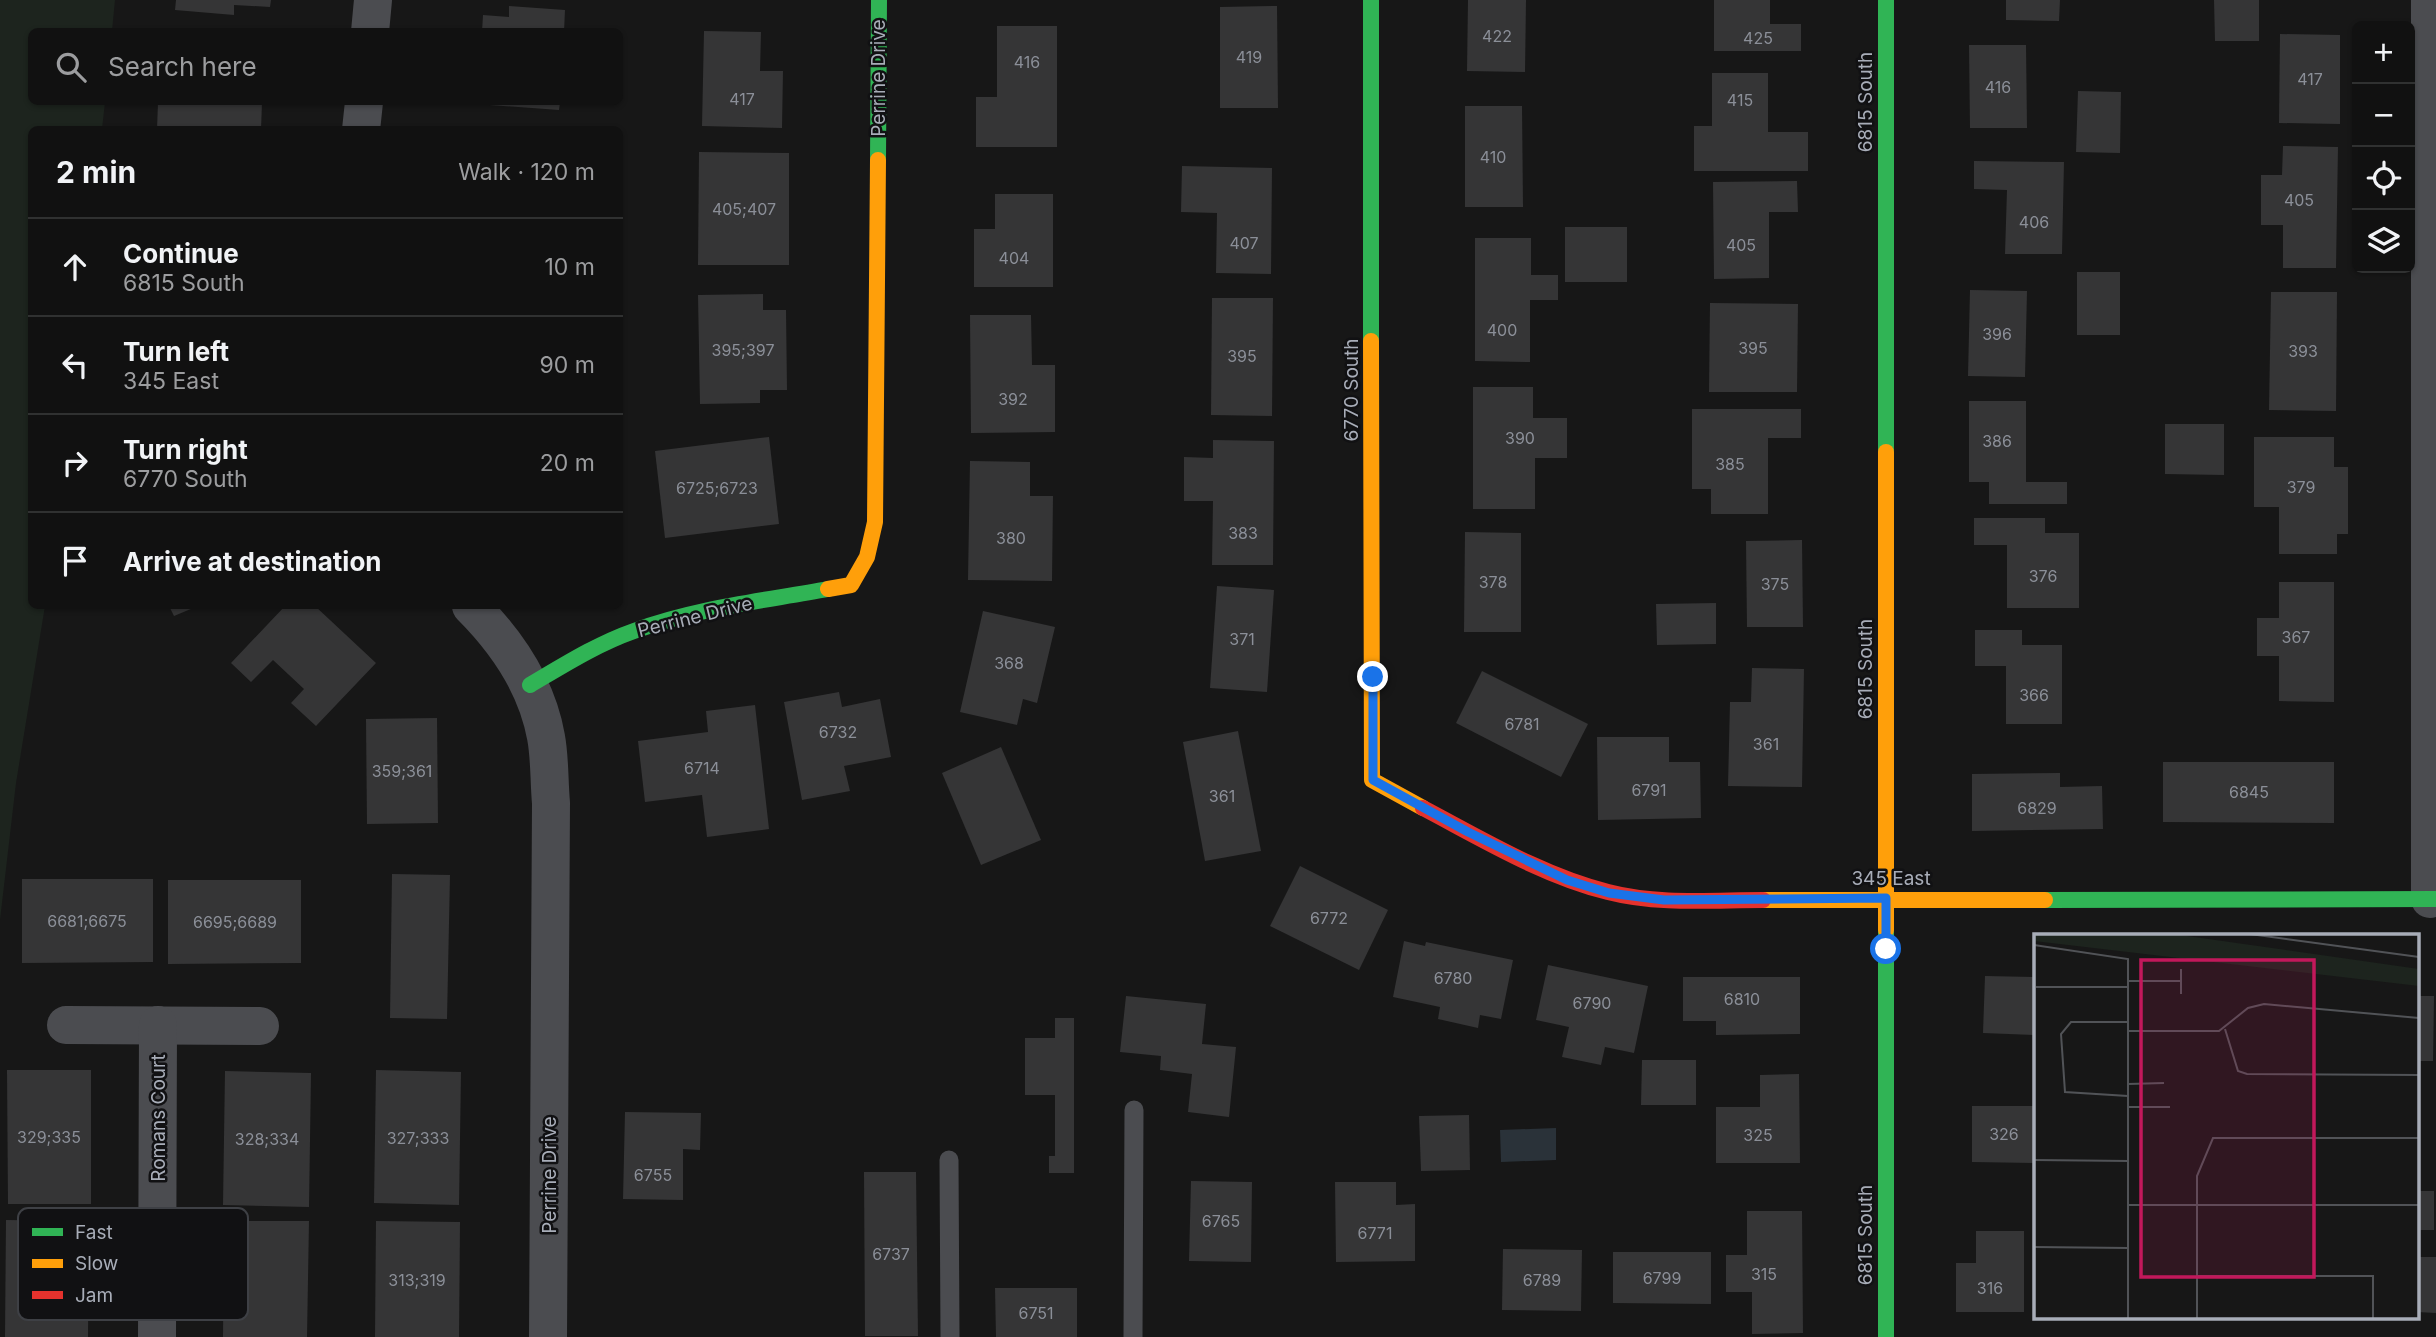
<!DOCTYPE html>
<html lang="en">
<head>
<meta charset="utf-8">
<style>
  :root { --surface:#111; --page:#1e1f1f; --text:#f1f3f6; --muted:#9c9d9f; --line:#303131 }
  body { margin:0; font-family:Inter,sans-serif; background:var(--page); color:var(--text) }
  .controls { position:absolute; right:21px; top:21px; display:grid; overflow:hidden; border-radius:10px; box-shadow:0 2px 5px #0004 }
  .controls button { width:63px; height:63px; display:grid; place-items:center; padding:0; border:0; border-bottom:2px solid var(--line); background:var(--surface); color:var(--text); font:35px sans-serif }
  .stop { position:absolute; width:21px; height:21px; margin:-16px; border:5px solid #1a73e8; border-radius:50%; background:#fff }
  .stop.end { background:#1a73e8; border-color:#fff; box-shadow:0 2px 7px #0008 }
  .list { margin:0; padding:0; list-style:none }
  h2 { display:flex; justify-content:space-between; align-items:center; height:91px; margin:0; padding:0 28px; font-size:30px }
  h2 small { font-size:23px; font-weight:400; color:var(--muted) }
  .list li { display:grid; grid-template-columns:46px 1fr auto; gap:21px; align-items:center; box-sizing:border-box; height:98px; padding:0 28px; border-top:2px solid var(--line) }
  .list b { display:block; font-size:26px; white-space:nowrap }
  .list p { margin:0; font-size:23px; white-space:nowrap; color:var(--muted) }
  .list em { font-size:23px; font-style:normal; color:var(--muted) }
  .icon { flex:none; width:38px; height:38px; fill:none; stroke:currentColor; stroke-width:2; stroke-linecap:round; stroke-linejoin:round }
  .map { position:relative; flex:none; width:2436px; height:1337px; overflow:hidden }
  .search { position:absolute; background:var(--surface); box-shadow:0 2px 5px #0004; left:28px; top:28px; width:595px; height:77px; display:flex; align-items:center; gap:18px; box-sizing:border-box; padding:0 24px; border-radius:10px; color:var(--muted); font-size:26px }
  .panel { position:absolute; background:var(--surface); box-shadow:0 2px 5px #0004; left:28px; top:126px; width:595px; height:483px; border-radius:10px }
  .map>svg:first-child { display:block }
  .green { fill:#1d241e }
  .water { fill:#2a3239 }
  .building { fill:#353536 }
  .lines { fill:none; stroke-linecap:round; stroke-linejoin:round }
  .lane { stroke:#4b4c50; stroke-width:19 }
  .street { stroke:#4b4c50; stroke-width:38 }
  .fast { stroke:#30b455; stroke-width:16 }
  .slow { stroke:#ff9f0a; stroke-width:16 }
  .jam { stroke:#e5322d; stroke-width:16 }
  .route { stroke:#1a73e8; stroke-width:9 }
  .labels { text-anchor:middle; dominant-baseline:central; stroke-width:5; stroke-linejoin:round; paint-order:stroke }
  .number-label { font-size:16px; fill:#8b8f98 }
  .street-label { font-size:19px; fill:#a8adb8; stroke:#111113 }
  .inset-road { fill:none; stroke:#515357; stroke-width:2 }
  .view { fill:#c2185b; fill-opacity:0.15; stroke:#c2185b; stroke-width:3.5 }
  .inset-edge { fill:none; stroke:#a8adb8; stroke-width:3.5 }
  .key { fill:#111113; stroke:#3e4045; stroke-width:2 }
  .key-label { font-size:19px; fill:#a8adb8 }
</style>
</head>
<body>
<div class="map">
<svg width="2436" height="1337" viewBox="0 0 2436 1337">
  <rect width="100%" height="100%" fill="#171717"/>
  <path class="green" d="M0,0H115L112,31L32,32V102H105L102,129L32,130V606H45L16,783L0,920Z"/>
  <path class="water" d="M1556,1128V1160L1501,1162L1500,1130Z"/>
  <g class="building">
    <path d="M176,0H271L270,7L234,5V15L175,10Z"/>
    <path d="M1468,0H1526L1525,72L1467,71Z"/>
    <path d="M1714,0H1770V24H1801V51H1714Z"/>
    <path d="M2006,0H2060L2059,21L2006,20Z"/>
    <path d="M2214,0H2259V41H2215Z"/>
    <path d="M509,6L565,10L564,32H482L483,15L509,17Z"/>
    <path d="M1277,6L1278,108H1220V7Z"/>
    <path d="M997,26H1057V147H976V97H997Z"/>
    <path d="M704,31L761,32L760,71H783L782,128L702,126Z"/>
    <path d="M2280,34L2340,35V124L2279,123Z"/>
    <path d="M1969,45H2026L2027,128H1970Z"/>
    <path d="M1712,73H1768V132H1808V171H1694V126H1712Z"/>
    <path d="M2078,91L2121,92L2120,153L2076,152Z"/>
    <path d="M158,102H262L261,130H157Z"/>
    <path d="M477,102H560L559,110L476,104Z"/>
    <path d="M1465,106H1522L1523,207H1465Z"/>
    <path d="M2283,146L2338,147L2336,268H2283V225H2261V175H2282Z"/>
    <path d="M699,152L789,153V265H698Z"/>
    <path d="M1974,161L2064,162L2062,254H2005L2007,190L1974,189Z"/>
    <path d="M1182,166L1272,168L1271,274L1216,273L1217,213L1181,212Z"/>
    <path d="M1797,181L1798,212H1769V278L1714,279L1713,182Z"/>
    <path d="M995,194H1053V287H974V229H995Z"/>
    <rect x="1565" y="227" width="62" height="55"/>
    <path d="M1475,238H1531V275H1558V300H1530V362L1475,361Z"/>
    <rect x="2077" y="272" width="43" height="63"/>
    <path d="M1970,290L2027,291L2025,377L1968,376Z"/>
    <path d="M2271,292H2337L2336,411L2269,410Z"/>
    <path d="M763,294V310H786L787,390H760V403L700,404L698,295Z"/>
    <path d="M1212,298H1273L1272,416L1211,415Z"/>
    <path d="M1710,303L1798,304L1797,392H1709Z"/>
    <path d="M970,315H1031L1032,365H1055V432L971,433Z"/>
    <path d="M1473,387H1533V418H1567V458H1535V509H1473Z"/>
    <path d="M1969,401H2026V482H2067V504H1989V482H1969Z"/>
    <path d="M1692,409H1801V438H1768V514H1711V489H1692Z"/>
    <path d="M2165,424H2224V475L2165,474Z"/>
    <path d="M769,437L779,524L665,538L655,451Z"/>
    <path d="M2254,437H2334V467H2348V534H2337V554H2279V507H2254Z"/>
    <path d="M1213,440L1274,441L1273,565H1212L1213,501H1184V457L1213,458Z"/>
    <path d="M970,461L1030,462V496H1053L1052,581L968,580Z"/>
    <path d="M1974,518H2045V533H2079V608H2007V545H1974Z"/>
    <path d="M1465,532L1521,533V632H1464Z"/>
    <path d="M1802,540L1803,627H1747L1746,541Z"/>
    <path d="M2279,582H2334V702L2279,701V656H2257V618H2279Z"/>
    <path d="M1217,586L1274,590L1267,692L1210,688Z"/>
    <path d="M1716,603V644L1657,645L1656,604Z"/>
    <path d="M169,606H198L174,616Z"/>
    <path d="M285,606H315L376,663L316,726L291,703L304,689L273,660L251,682L231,663Z"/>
    <path d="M983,611L1055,627L1037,703L1023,699L1017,725L960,712Z"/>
    <path d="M1975,630H2022V645H2062V724H2006V666H1975Z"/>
    <path d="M1752,668L1804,669L1802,787L1728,786L1730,702H1751Z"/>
    <path d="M1482,671L1588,724L1561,777L1456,723Z"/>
    <path d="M839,692L842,707L880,699L891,757L844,766L850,791L802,800L784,702Z"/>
    <path d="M755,705L769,829L707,837L702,795L645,802L638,741L708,732L706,711Z"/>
    <path d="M437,718L438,823L367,824L366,719Z"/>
    <path d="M1238,731L1261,851L1205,861L1183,742Z"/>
    <path d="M1597,737H1669V762H1700L1701,818L1598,820Z"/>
    <path d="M1001,747L1041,840L981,865L942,773Z"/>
    <path d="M2163,762H2334V823L2163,822Z"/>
    <path d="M2060,773V787L2102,786L2103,829L1972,831V774Z"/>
    <path d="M1300,866L1388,910L1359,970L1270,926Z"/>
    <path d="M392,874L450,875L447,1019L390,1018Z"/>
    <path d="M22,879H153V962L22,963Z"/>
    <path d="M168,880H301V963L168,964Z"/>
    <path d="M1404,941L1425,946L1426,942L1513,960L1501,1019L1480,1015L1478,1028L1438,1019L1440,1007L1393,997Z"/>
    <path d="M1548,965L1648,986L1634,1053L1605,1047L1601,1065L1562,1057L1569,1027L1536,1020Z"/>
    <path d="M1985,976L2035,977V1035L1983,1033Z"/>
    <path d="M1683,977H1800V1034L1716,1035V1021H1683Z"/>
    <path d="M1126,996L1206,1004L1202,1044L1236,1047L1229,1117L1188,1112L1192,1074L1160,1070L1161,1056L1120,1052Z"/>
    <path d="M2417,996H2434L2433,1061H2417Z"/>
    <path d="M1055,1018H1074V1173H1049V1156H1055V1095H1025V1038H1055Z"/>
    <path d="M1642,1060H1696V1105H1641Z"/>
    <path d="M7,1070H91V1204H8Z"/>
    <path d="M376,1070L461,1072L459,1205L374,1203Z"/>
    <path d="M225,1071L311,1073L309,1207L223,1205Z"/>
    <path d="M1799,1074L1800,1163H1716V1107H1760V1075Z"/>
    <path d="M1972,1106H2035V1163L1972,1162Z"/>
    <path d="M625,1112L701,1113L700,1150L683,1149V1200L623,1199Z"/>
    <path d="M1469,1115L1470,1170L1421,1171L1419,1116Z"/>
    <path d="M864,1172H916L918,1336H865Z"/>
    <path d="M1191,1181L1252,1182L1251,1262L1189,1261Z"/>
    <path d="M1335,1182H1396V1205L1415,1204V1261L1336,1262Z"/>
    <rect x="2417" y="1191" width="17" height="39"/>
    <path d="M1747,1211H1802L1803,1333L1752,1334V1292H1726V1255H1747Z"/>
    <path d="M6,1220L89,1221L88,1337H5Z"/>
    <path d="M224,1221H309L307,1337H223Z"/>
    <path d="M376,1221L460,1222L459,1337H375Z"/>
    <path d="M1976,1231H2024V1312H1956V1263H1976Z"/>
    <path d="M1503,1249L1582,1250L1581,1311L1502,1310Z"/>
    <path d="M1613,1252H1711V1304L1613,1303Z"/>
    <path d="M2417,1257H2436V1313L2417,1312Z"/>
    <path d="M995,1288H1077V1337H996Z"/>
  </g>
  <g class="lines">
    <g class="lane">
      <path d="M949,1160L950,1337"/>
      <path d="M1133,1337L1134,1110"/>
    </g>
    <g class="street">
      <path d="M370,32L373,0"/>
      <path d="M361,130L364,102"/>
      <path d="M471,606C507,642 537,687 546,737C550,758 549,781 551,803L548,1337"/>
      <path d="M2430,899V0"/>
      <path d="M66,1025L260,1026"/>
      <path d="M157,1337L158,1025"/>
    </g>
    <g class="fast">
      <path d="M1371,0V341"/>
      <path d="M1886,0V452"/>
      <path d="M878,160L879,0"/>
      <path d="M530,685C564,665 597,644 634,631C696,608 763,601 828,589"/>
      <path d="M2045,900L2436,899"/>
      <path d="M1886,930V1337"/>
    </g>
    <g class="slow">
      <path d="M1371,341L1372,780L1423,808"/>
      <path d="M1886,452V930"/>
      <path d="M828,589L851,585L867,557L875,522L878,160"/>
      <path d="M1763,900H2045"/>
    </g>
    <path class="jam" d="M1423,808C1482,839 1543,876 1608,892C1658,905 1712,900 1763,900"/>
  </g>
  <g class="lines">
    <path class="route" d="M1373,677V780L1468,832L1567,880L1609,893L1664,900L1886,898V949"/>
  </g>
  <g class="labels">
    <g class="number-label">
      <text x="1497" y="36">422</text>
      <text x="1758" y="38">425</text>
      <text x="1249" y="57">419</text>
      <text x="1027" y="62">416</text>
      <text x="2310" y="79">417</text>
      <text x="1998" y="87">416</text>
      <text x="742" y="99">417</text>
      <text x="1740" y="100">415</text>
      <text x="1493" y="157">410</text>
      <text x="2299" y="200">405</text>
      <text x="744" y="209">405;407</text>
      <text x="2034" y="222">406</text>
      <text x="1244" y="243">407</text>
      <text x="1741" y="245">405</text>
      <text x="1014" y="258">404</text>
      <text x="1502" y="330">400</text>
      <text x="1997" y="334">396</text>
      <text x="1753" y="348">395</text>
      <text x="743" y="350">395;397</text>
      <text x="2303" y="351">393</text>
      <text x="1242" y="356">395</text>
      <text x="1013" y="399">392</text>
      <text x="1520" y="438">390</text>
      <text x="1997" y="441">386</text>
      <text x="1730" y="464">385</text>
      <text x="2301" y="487">379</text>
      <text x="717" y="488">6725;6723</text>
      <text x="1243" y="533">383</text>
      <text x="1011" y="538">380</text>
      <text x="2043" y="576">376</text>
      <text x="1493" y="582">378</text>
      <text x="1775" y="584">375</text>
      <text x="2296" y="637">367</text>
      <text x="1242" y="639">371</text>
      <text x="1009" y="663">368</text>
      <text x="2034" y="695">366</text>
      <text x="1522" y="724">6781</text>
      <text x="838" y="732">6732</text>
      <text x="1766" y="744">361</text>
      <text x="702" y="768">6714</text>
      <text x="402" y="771">359;361</text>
      <text x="1649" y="790">6791</text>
      <text x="2249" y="792">6845</text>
      <text x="1222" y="796">361</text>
      <text x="2037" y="808">6829</text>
      <text x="1329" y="918">6772</text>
      <text x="87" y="921">6681;6675</text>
      <text x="235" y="922">6695;6689</text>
      <text x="1453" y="978">6780</text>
      <text x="1742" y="999">6810</text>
      <text x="1592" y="1003">6790</text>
      <text x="2004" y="1134">326</text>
      <text x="1758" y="1135">325</text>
      <text x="49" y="1137">329;335</text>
      <text x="418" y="1138">327;333</text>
      <text x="267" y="1139">328;334</text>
      <text x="653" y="1175">6755</text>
      <text x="1221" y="1221">6765</text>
      <text x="1375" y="1233">6771</text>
      <text x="891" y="1254">6737</text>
      <text x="1764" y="1274">315</text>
      <text x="1662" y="1278">6799</text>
      <text x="417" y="1280">313;319</text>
      <text x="1542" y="1280">6789</text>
      <text x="1990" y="1288">316</text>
      <text x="1036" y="1313">6751</text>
    </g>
    <g class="street-label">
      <text transform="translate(878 78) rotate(-90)">Perrine Drive</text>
      <text transform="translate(1865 102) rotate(-90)">6815 South</text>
      <text transform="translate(1351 390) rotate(-90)">6770 South</text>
      <text transform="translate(695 617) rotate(-14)">Perrine Drive</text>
      <text transform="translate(1865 669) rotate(-90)">6815 South</text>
      <text x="1891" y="878">345 East</text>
      <text transform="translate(158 1118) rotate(-90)">Romans Court</text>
      <text transform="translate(549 1175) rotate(-90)">Perrine Drive</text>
      <text transform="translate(1865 1235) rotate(-90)">6815 South</text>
    </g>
  </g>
  <g transform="translate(2034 934)">
    <rect width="385" height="385" fill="#171717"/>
    <path d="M0,0H139L385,35V52L0,7Z" fill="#1d241e"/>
    <path class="inset-road" d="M216,0L385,23M0,11L94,25V385M95,47H147M2,53H95M147,60V35M191,95L204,137L213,140L385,141M94,97H185L214,74L230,70L385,84M94,150L130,149M94,162L31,158L27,100L37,88H94M94,173H136M0,226L95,227M94,271H385M0,313L94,314M163,342H339V385M163,385V242L179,204H385"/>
    <path class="view" d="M107,26H280V343H107Z"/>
    <rect width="385" height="385" class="inset-edge"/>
  </g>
  <rect x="18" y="1208" width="230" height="112" rx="10" class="key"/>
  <rect x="32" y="1228" width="31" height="8" fill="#30b455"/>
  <rect x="32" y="1259" width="31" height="9" fill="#ff9f0a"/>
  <rect x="32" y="1291" width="31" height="8" fill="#e5322d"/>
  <g class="key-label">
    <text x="75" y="1239">Fast</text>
    <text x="75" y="1270">Slow</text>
    <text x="75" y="1302">Jam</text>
  </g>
</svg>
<div class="controls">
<button>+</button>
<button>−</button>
<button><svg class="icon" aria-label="locate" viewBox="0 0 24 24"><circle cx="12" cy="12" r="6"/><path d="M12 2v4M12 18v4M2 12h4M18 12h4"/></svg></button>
<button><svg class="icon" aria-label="layers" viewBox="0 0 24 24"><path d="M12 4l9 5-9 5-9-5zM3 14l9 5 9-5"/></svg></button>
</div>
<div class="stop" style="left:1886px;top:949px"></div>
<div class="stop end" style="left:1373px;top:677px"></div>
<div class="search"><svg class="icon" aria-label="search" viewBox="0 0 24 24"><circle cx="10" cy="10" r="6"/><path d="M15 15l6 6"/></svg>Search here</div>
<section class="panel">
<h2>2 min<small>Walk · 120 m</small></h2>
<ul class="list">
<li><svg class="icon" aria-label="ahead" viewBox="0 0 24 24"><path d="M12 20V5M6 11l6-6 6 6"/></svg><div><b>Continue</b><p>6815 South</p></div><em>10 m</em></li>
<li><svg class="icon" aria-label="left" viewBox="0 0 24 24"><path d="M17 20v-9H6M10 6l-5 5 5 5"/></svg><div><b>Turn left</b><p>345 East</p></div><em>90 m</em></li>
<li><svg class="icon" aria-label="right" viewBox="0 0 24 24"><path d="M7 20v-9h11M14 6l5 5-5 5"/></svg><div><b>Turn right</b><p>6770 South</p></div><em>20 m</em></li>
<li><svg class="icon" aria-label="arrive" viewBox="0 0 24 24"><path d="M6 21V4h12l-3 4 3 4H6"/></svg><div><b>Arrive at destination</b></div></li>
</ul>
</section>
</div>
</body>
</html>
